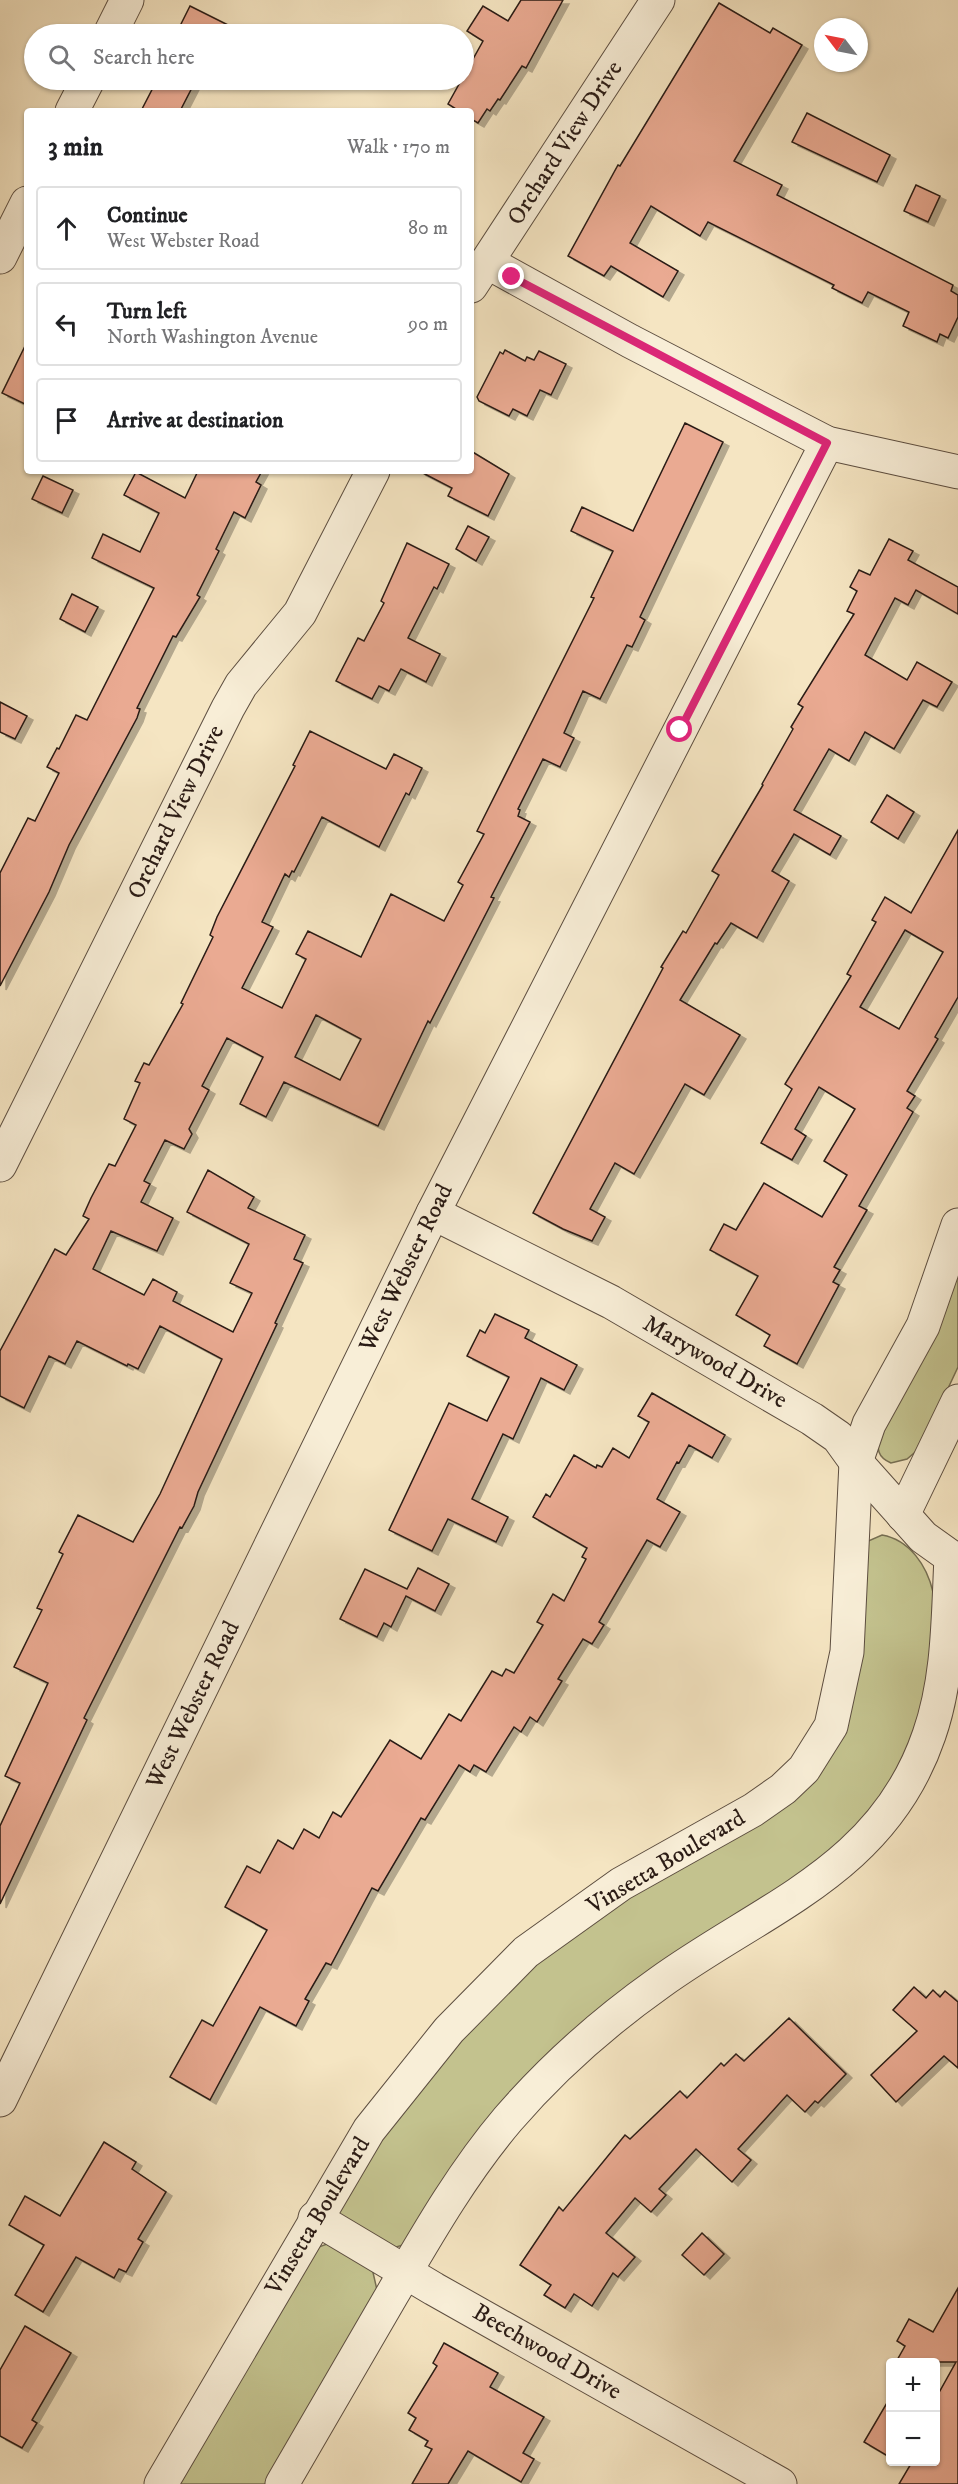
<!DOCTYPE html>
<html lang="en">
<head>
<meta charset="utf-8">
<style>
  :root { --surface:#fff; --page:#f6f6f6; --text:#202124; --muted:#757577; --line:#e0e0e0 }
  body { margin:0; font-family:"IM FELL DW Pica",serif; background:var(--page); color:var(--text) }
  .controls { position:absolute; right:18px; bottom:18px; display:grid; overflow:hidden; border-radius:6px; box-shadow:0 2px 4px #0004 }
  .controls button { width:54px; height:54px; display:grid; place-items:center; padding:0; border:0; border-bottom:2px solid var(--line); background:var(--surface); color:var(--text); font:30px sans-serif }
  .compass { position:absolute; left:814px; top:18px; width:54px; height:54px; border-radius:50%; background:var(--surface); box-shadow:0 2px 4px #0004; rotate:302deg }
  .stop { position:absolute; width:18px; height:18px; margin:-14px; border:4px solid #db2777; border-radius:50%; background:#fff }
  .stop.end { background:#db2777; border-color:#fff; box-shadow:0 2px 6px #0008 }
  .list { margin:0; padding:0; list-style:none }
  h2 { display:flex; justify-content:space-between; align-items:center; height:78px; margin:0; padding:0 24px; font-size:26px }
  h2 small { font-size:20px; font-weight:400; color:var(--muted) }
  .list li { display:grid; grid-template-columns:39px 1fr auto; gap:18px; align-items:center; box-sizing:border-box; height:84px; margin:0 12px 12px; padding:0 12px; border:2px solid var(--line); border-radius:6px }
  .list b { display:block; font-size:22px; white-space:nowrap }
  .list p { margin:0; font-size:20px; white-space:nowrap; color:var(--muted) }
  .list em { font-size:20px; font-style:normal; color:var(--muted) }
  .icon { flex:none; width:33px; height:33px; fill:none; stroke:currentColor; stroke-width:2; stroke-linecap:round; stroke-linejoin:round }
  .map { position:relative; flex:none; width:958px; height:2484px; overflow:hidden }
  .search { position:absolute; background:var(--surface); box-shadow:0 2px 4px #0004; left:24px; top:24px; width:450px; height:66px; display:flex; align-items:center; gap:15px; box-sizing:border-box; padding:0 21px; border-radius:33px; color:var(--muted); font-size:22px }
  .panel { position:absolute; background:var(--surface); box-shadow:0 2px 4px #0004; left:24px; top:108px; width:450px; height:366px; border-radius:6px }
  .map>svg:first-child { display:block }
  .green { fill:#c3c28e; stroke:#766e52; stroke-width:1.5 }
  .building { fill:#eaaa92; stroke:#2a1b15; stroke-width:1.5; fill-rule:evenodd; filter:url(#shadow) }
  .lines { fill:none; stroke-linecap:round; stroke-linejoin:round }
  .minor-casing { stroke:#5d4e40; stroke-width:35 }
  .minor { stroke:#f8eed7; stroke-width:33 }
  .route { stroke:#db2777; stroke-width:8 }
  .labels { text-anchor:middle; dominant-baseline:central; stroke-width:4.5; stroke-linejoin:round; paint-order:stroke }
  .street-label { font-size:24px; fill:#2a1b15; stroke:#f8eed7 }
</style>
</head>
<body>
<div class="map">
<svg width="958" height="2484" viewBox="0 0 958 2484">
  <defs>
    <filter id="shadow"><feDropShadow dx="6" dy="4" stdDeviation="0" flood-color="#0004"/></filter>
  </defs>
  <rect width="100%" height="100%" fill="#f5e5c2"/>
  <filter id="stains"><feTurbulence type="fractalNoise" baseFrequency=".00333" numOctaves="4"/><feColorMatrix values="0 0 0 0 .2 0 0 0 0 .09 0 0 0 0 .02 0 0 0 .5 -.17"/></filter>
  <radialGradient id="worn" r=".72"><stop offset=".6" stop-color="#630" stop-opacity="0"/><stop offset="1" stop-color="#630" stop-opacity=".3"/></radialGradient>
  <g class="green">
    <path d="M958,1255V1367L920,1448L907,1459L891,1463C877,1457 877,1449 879,1435Z"/>
    <path d="M882,1535C910,1540 927,1566 933,1592L931,1675L903,1768L843,1846L674,1958L406,2244L393,2248L339,2216V2196L388,2120L514,1982L599,1913L802,1790L866,1542Z"/>
    <path d="M327,2244L372,2268L377,2290L265,2484H175L313,2249Z"/>
  </g>
  <g class="building">
    <path d="M521,0H563L526,68L522,66L500,100L498,99L490,111L487,109L478,123L471,119V111H459L448,104L483,41L467,31L483,6L508,21Z"/>
    <path d="M719,3L770,33L773,28L802,45L734,161L782,185L777,195L953,285L951,291L958,295V317L948,338L940,334L937,342L903,326L909,312L868,292L862,303L832,288L834,285L708,222L700,236L651,206L630,243L678,271L663,297L611,266L604,276L568,256L618,165L620,166Z"/>
    <path d="M190,6L246,34H176Z"/>
    <path d="M157,80H196L180,111H141Z"/>
    <path d="M807,113L890,155L877,182L792,142Z"/>
    <path d="M916,185L940,196L928,222L904,211Z"/>
    <path d="M27,342V405L2,393Z"/>
    <path d="M505,350L525,361L527,357L534,360L539,351L566,364L551,395L540,390L527,416L513,409L509,416L479,401L477,397L500,352L503,354Z"/>
    <path d="M685,423L723,442L640,617L645,620L632,647L627,645L600,699L583,691L564,733L574,738L560,767L543,759L518,809L520,810L518,816L530,822L491,897L494,898L430,1023L428,1021L378,1126L284,1082L266,1117L240,1104L263,1057L227,1038L202,1086L209,1090L189,1129L192,1134L184,1149L165,1140L144,1181L150,1184L141,1202L173,1218L157,1251L111,1231L93,1269L144,1295L153,1279L177,1292L173,1301L233,1332L252,1293L230,1283L249,1244L187,1212L208,1170L254,1197L248,1208L305,1235L294,1259L303,1263L275,1323L277,1324L198,1492L194,1506L182,1528L180,1527L84,1718L87,1720L0,1904V1826L20,1783L5,1776L48,1683L14,1667L42,1610L37,1608L63,1554L59,1552L78,1515L133,1542L160,1494L222,1359L160,1326L138,1369L128,1364L127,1366L77,1341L65,1364L49,1356L24,1408L0,1396V1351L55,1249L66,1255L89,1219L83,1216L91,1198L109,1164L115,1166L136,1125L124,1119L140,1083L135,1081L144,1063L149,1065L183,1004L181,1003L213,937L210,935L217,917L295,766L293,765L310,731L386,769L394,754L422,768L409,795L406,793L379,847L322,817L294,872L292,871L289,877L285,874L262,922L273,927L242,988L282,1008L306,959L296,954L308,931L361,957L391,894L444,921L463,885L458,882L484,834L477,831L594,598L591,597L613,551L571,531L582,507L633,531ZM316,1015L361,1039L340,1080L295,1057Z"/>
    <path d="M471,451L509,474L488,516L448,496L452,488L419,471H471Z"/>
    <path d="M198,471H262L256,482L261,485L245,518L234,512L216,549L219,551L197,595L200,597L176,637L173,636L137,708L140,709L137,718L69,845L49,892L0,986V873L28,818L35,821L59,773L47,767L57,748L59,749L76,715L87,720L154,588L92,558L103,534L140,552L159,513L124,495L136,472L185,498Z"/>
    <path d="M43,476L73,490L62,513L32,499Z"/>
    <path d="M468,526L489,537L476,561L456,549Z"/>
    <path d="M889,539L913,551L908,560L958,587V614L916,590L908,605L895,598L865,655L907,680L917,662L952,682L937,707L923,700L894,749L865,732L849,761L829,749L794,810L841,836L830,855L794,834L772,871L789,881L757,938L731,923L717,944L715,943L680,1000L740,1035L704,1095L685,1084L634,1174L615,1163L590,1209L605,1217L592,1241L563,1229L533,1213L663,968L661,967L683,931L686,933L719,875L712,871L763,785L762,784L793,729L791,727L803,707L798,704L854,614L847,611L857,591L850,587L859,570L870,575Z"/>
    <path d="M407,543L449,564L437,589L434,587L408,638L440,654L426,682L401,669L389,691L379,686L372,699L336,681L358,638L364,641L384,603L381,601Z"/>
    <path d="M72,594L98,607L85,632L60,619Z"/>
    <path d="M0,702L27,716L15,739L0,732Z"/>
    <path d="M887,795L914,812L898,839L871,822Z"/>
    <path d="M958,830V997L935,1037L938,1039L907,1091L915,1096L907,1108L913,1112L859,1206L867,1210L834,1267L840,1270L833,1282L839,1285L797,1364L764,1346L770,1335L736,1315L758,1276L710,1250L724,1224L736,1230L764,1183L822,1217L847,1175L824,1161L855,1109L819,1087L795,1129L806,1136L792,1160L761,1143L792,1089L785,1084L851,976L847,974L876,922L872,920L885,897L911,913ZM905,930L943,952L899,1029L860,1007Z"/>
    <path d="M495,1314L529,1330L525,1338L577,1365L564,1390L541,1378L513,1439L503,1434L472,1499L508,1517L496,1542L448,1519L432,1551L389,1530L449,1403L487,1421L509,1377L467,1356L480,1330L485,1333Z"/>
    <path d="M652,1393L725,1435L712,1458L689,1445L679,1463L677,1462L657,1499L680,1512L660,1547L647,1540L599,1622L604,1625L592,1644L583,1639L558,1679L562,1681L537,1722L530,1717L521,1732L514,1727L486,1772L474,1765L470,1772L459,1765L425,1820L421,1818L378,1891L372,1888L331,1965L326,1963L305,1999L309,2001L296,2026L260,2007L210,2100L170,2077L202,2020L213,2026L267,1930L225,1907L247,1866L260,1873L278,1840L293,1849L304,1829L319,1838L333,1812L341,1817L390,1740L421,1759L449,1714L461,1721L492,1671L502,1676L506,1669L514,1673L543,1625L537,1622L553,1594L564,1601L586,1559L582,1557L587,1548L533,1517L546,1494L550,1497L574,1455L596,1468L597,1465L602,1467L613,1448L629,1458L649,1422L638,1416Z"/>
    <path d="M418,1568L449,1584L435,1611L406,1596L391,1627L384,1623L377,1637L340,1619L365,1569L407,1589Z"/>
    <path d="M914,1987L926,1998L933,1990L940,1997L945,1991L958,2002V2068L944,2056L896,2102L871,2075L917,2031L893,2010Z"/>
    <path d="M789,2018L846,2074L818,2103L815,2101L805,2112L787,2095L738,2149L751,2160L732,2182L696,2149L659,2189L666,2195L651,2212L635,2198L606,2233L635,2257L618,2277L613,2273L592,2306L574,2294L565,2308L544,2295L551,2285L520,2265L559,2207L563,2211L625,2135L630,2139L680,2091L687,2098L721,2063L724,2066L736,2054L744,2061Z"/>
    <path d="M104,2142L136,2162L132,2169L166,2192L138,2239L143,2242L126,2272L119,2269L114,2278L76,2257L43,2312L15,2295L44,2245L9,2225L25,2196L60,2216Z"/>
    <path d="M702,2233L724,2254L704,2275L682,2255Z"/>
    <path d="M958,2288V2484H899L912,2462H936V2398L956,2362H896L905,2346L897,2341L909,2319L933,2332Z"/>
    <path d="M25,2326L71,2353L32,2420L37,2423L22,2448L0,2436V2370Z"/>
    <path d="M444,2343L498,2373L490,2387L544,2417L523,2453L534,2459L521,2482L468,2451L448,2484H412L432,2449L425,2446L428,2441L409,2430L416,2418L408,2413L437,2366L433,2363Z"/>
    <path d="M891,2396V2458L864,2442Z"/>
  </g>
  <g class="lines">
    <defs>
      <g id="minor">
        <path d="M110,34L127,0"/>
        <path d="M72,111L88,80"/>
        <path d="M0,257L27,203"/>
        <path d="M487,262L630,341L827,443L958,472"/>
        <path d="M471,286L658,0"/>
        <path d="M0,1165L228,708L241,685L300,613L373,471"/>
        <path d="M433,1213L611,1302L812,1419L838,1437L856,1462L923,1537L958,1562"/>
        <path d="M903,1515L958,1401"/>
        <path d="M0,2100L433,1213L827,443"/>
        <path d="M315,2218L434,2289L780,2484"/>
        <path d="M161,2484L369,2130L449,2030L526,1952L621,1884L753,1810L783,1789L804,1769L831,1726L847,1652L856,1462L869,1424L923,1326L958,1225"/>
        <path d="M282,2484C319,2420 356,2357 393,2293C428,2233 463,2172 508,2119C552,2068 604,2022 659,1983C764,1907 883,1870 929,1735C949,1678 948,1616 951,1557"/>
      </g>
    </defs>
    <use href="#minor" class="minor-casing"/>
    <use href="#minor" class="minor"/>
  </g>
  <g class="lines">
    <path class="route" d="M512,277L827,443L680,730"/>
  </g>
  <g class="labels">
    <g class="street-label">
      <text transform="translate(565 143) rotate(-57)">Orchard View Drive</text>
      <text transform="translate(176 812) rotate(-64)">Orchard View Drive</text>
      <text transform="translate(406 1268) rotate(-64)">West Webster Road</text>
      <text transform="translate(715 1362) rotate(30)">Marywood Drive</text>
      <text transform="translate(193 1705) rotate(-64)">West Webster Road</text>
      <text transform="translate(666 1862) rotate(-31)">Vinsetta Boulevard</text>
      <text transform="translate(318 2216) rotate(-59)">Vinsetta Boulevard</text>
      <text transform="translate(547 2352) rotate(30)">Beechwood Drive</text>
    </g>
  </g>
  <rect width="100%" height="100%" filter="url(#stains)"/>
  <rect width="100%" height="100%" fill="url(#worn)"/>
</svg>
<div class="controls">
<button>+</button>
<button>−</button>
</div>
<svg class="compass" viewBox="-18 -18 36 36"><path d="M0-13l5 13h-10z" fill="#e53935"/><path d="M0 13l5-13h-10z" fill="#757577"/></svg>
<div class="stop" style="left:680px;top:730px"></div>
<div class="stop end" style="left:512px;top:277px"></div>
<div class="search"><svg class="icon" aria-label="search" viewBox="0 0 24 24"><circle cx="10" cy="10" r="6"/><path d="M15 15l6 6"/></svg>Search here</div>
<section class="panel">
<h2>3 min<small>Walk · 170 m</small></h2>
<ul class="list">
<li><svg class="icon" aria-label="ahead" viewBox="0 0 24 24"><path d="M12 20V5M6 11l6-6 6 6"/></svg><div><b>Continue</b><p>West Webster Road</p></div><em>80 m</em></li>
<li><svg class="icon" aria-label="left" viewBox="0 0 24 24"><path d="M17 20v-9H6M10 6l-5 5 5 5"/></svg><div><b>Turn left</b><p>North Washington Avenue</p></div><em>90 m</em></li>
<li><svg class="icon" aria-label="arrive" viewBox="0 0 24 24"><path d="M6 21V4h12l-3 4 3 4H6"/></svg><div><b>Arrive at destination</b></div></li>
</ul>
</section>
</div>
</body>
</html>
